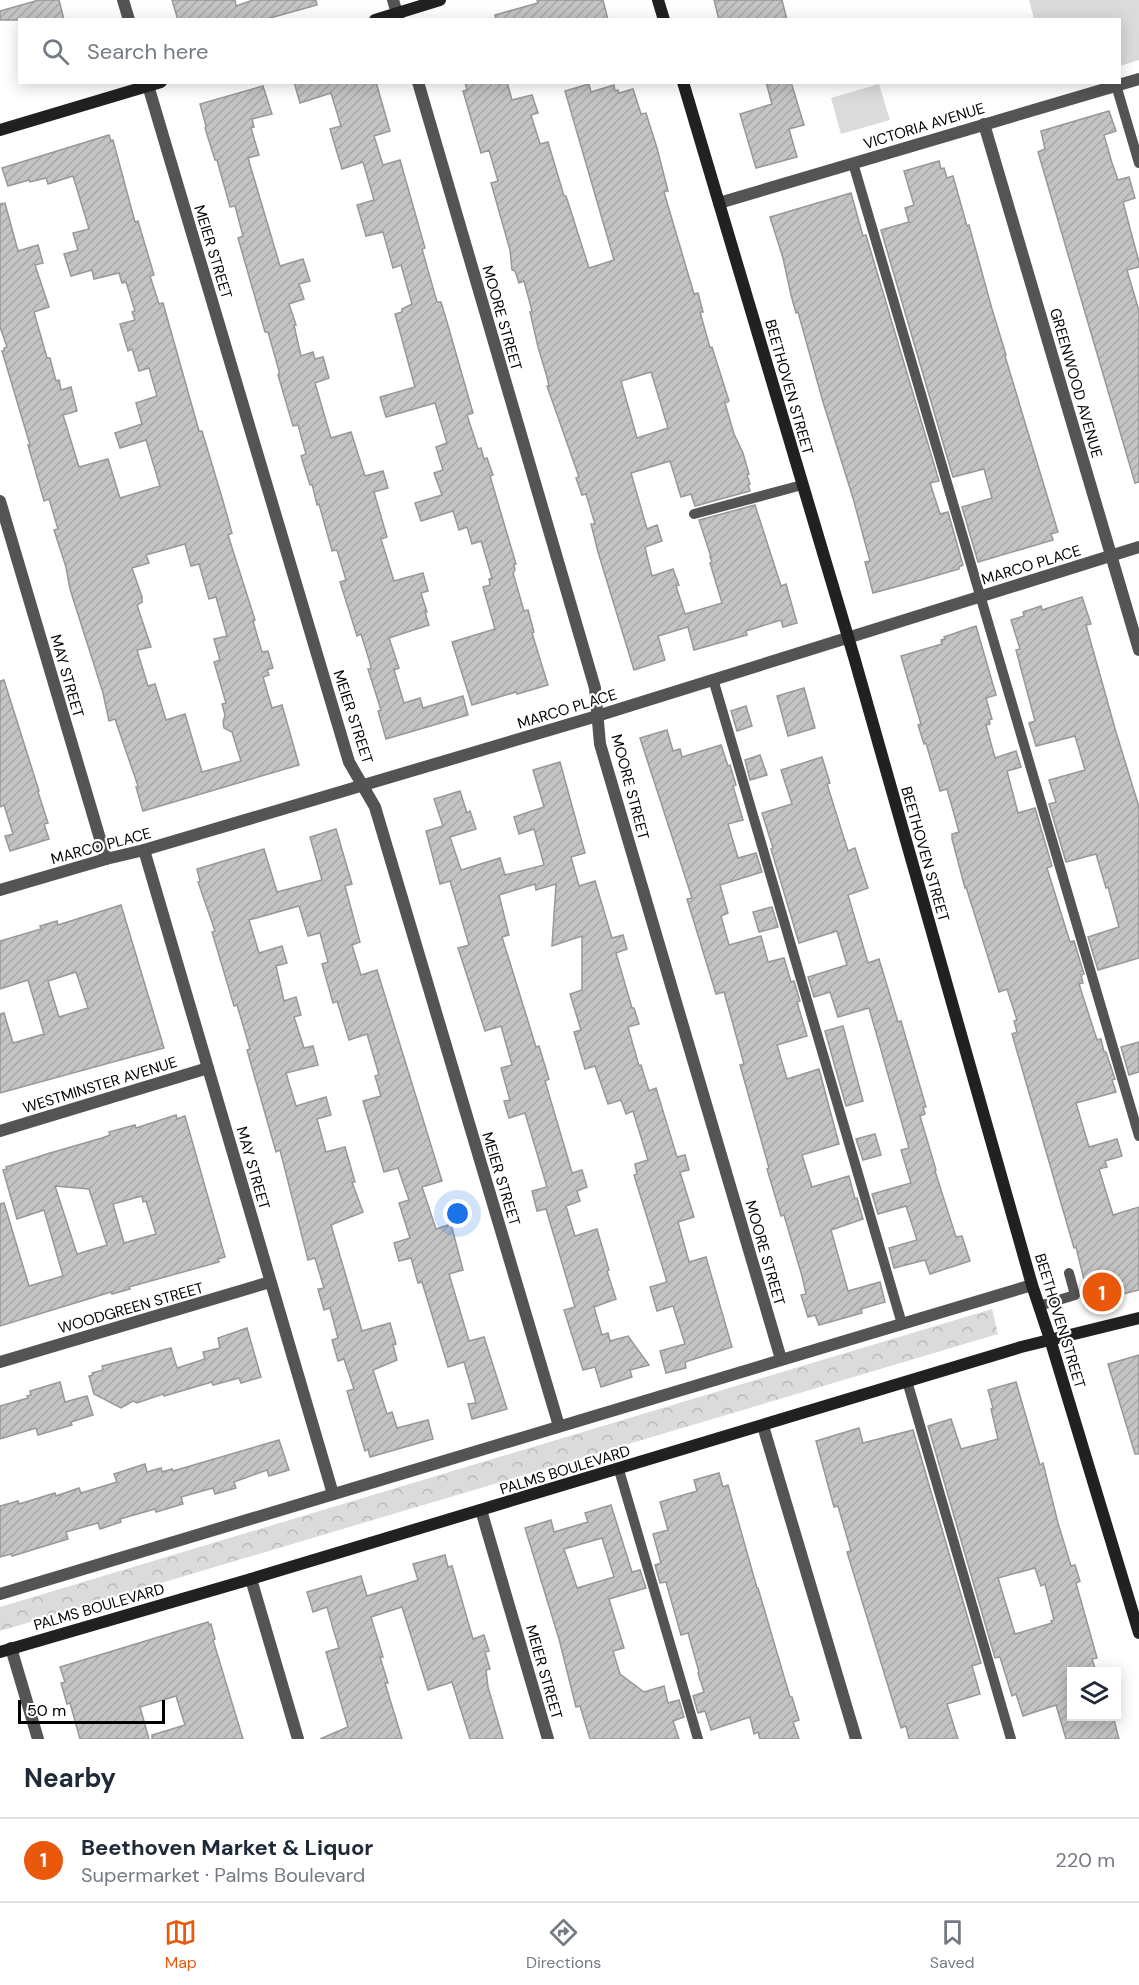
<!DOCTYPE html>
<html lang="en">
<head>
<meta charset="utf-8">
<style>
  :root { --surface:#fff; --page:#f6f6f7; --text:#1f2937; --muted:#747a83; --line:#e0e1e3; --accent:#ea580c }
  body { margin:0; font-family:"DM Sans",sans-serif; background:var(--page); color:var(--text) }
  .controls { position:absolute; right:18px; bottom:18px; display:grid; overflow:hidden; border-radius:0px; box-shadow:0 3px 15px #0003 }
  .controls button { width:54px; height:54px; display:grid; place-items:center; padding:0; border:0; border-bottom:2px solid var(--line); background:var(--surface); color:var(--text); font:30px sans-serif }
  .scale { position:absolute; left:18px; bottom:15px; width:147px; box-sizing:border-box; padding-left:6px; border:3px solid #000; border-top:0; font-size:16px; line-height:21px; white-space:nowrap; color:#000; -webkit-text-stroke:4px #fff; paint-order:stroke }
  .you { position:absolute; left:458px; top:1214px; width:21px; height:21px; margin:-15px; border:4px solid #fff; border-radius:50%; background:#1a73e8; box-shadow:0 0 0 9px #1a73e833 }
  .badge { display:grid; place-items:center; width:39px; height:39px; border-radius:50%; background:var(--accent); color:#fff; font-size:20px; font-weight:700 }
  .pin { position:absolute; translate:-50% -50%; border:3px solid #fff; box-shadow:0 2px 6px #0006 }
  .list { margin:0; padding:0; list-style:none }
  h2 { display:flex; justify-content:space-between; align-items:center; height:78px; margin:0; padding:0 24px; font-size:26px }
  h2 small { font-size:20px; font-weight:400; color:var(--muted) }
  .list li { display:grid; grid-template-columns:39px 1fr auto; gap:18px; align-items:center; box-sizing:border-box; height:84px; padding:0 24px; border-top:2px solid var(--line) }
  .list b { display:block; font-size:22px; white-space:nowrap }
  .list p { margin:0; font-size:20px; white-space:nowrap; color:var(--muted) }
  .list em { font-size:20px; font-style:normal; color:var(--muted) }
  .icon { flex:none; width:33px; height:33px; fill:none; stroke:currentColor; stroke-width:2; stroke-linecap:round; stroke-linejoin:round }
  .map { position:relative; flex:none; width:1139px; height:1739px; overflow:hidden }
  .search { position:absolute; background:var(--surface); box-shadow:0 3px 15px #0003; left:18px; right:18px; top:18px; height:66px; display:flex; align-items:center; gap:15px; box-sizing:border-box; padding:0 21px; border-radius:0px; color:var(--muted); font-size:22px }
  .sheet { height:162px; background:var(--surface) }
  nav { display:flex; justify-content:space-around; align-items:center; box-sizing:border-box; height:84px; border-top:2px solid var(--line); background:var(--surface); font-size:16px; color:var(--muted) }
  nav a { display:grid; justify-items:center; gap:3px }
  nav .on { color:var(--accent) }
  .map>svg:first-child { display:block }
  .forest { fill:url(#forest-crowns) }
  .pitch { fill:#dbdbdb }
  .building { fill:url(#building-hatch); stroke:#989898; stroke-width:1.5; fill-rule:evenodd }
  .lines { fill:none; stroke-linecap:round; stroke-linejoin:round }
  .lane { stroke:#545454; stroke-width:10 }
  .street { stroke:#545454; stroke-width:12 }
  .secondary { stroke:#212121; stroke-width:12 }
  .labels { text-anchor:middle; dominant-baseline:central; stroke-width:4.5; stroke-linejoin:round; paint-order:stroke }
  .street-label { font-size:15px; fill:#000; stroke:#fff }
</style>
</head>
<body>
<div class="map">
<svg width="1139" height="1739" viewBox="0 0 1139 1739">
  <defs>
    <pattern id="forest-crowns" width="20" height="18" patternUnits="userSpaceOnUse" patternTransform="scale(1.5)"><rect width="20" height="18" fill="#dbdbdb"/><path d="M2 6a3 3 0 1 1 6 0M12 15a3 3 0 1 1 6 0" fill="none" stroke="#bababa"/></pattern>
    <pattern id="building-hatch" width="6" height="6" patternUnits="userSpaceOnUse" patternTransform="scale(1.5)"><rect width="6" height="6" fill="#c4c4c4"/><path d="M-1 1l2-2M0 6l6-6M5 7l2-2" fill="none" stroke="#a7a7a7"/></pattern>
  </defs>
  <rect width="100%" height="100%" fill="#fff"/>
  <path class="forest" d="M992,1309L998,1334L0,1631V1607Z"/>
  <g class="pitch">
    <path d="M1029,0H1139V60L1120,66V20L1034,19Z"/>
    <path d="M879,84L890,120L841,134L831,98Z"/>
  </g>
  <g class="building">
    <path d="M39,0H59L64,20H0V11Z"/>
    <path d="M172,0H235L236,6L253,0H316L317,5L263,20H178Z"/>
    <path d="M537,0H603L608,20H496L495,15L538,3Z"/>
    <path d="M714,0H782L787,20H719Z"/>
    <path d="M294,82H376L390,131L374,136L383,165L400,160L425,248L422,249L437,302H441L447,322L473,413L467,415L478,449L481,448L484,459L487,458L493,475L490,476L516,564H514L515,570L513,573L524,611L528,610L534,632L532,633L548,685L517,694L516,692L472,705L452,642L495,629L483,587L490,585L489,579L492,578L481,541L472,544L467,527L459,530L453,511L421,521L415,503L442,495L434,473L443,470L436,447L447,443L435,403L386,417L380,397L415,387L395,314L402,312V309L412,304L401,265L393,268L383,232L366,236L357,205L374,200L363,162L342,169L330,129L341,126L331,93L300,103Z"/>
    <path d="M465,82H507L512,100L532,95L538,113L531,115L540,144L548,142L564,196H566L589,268L614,260L565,91L589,84L591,92L614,85L615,91L618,90L619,93L633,89L641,114L646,113L657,148L668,191L664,192L694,294L698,293L703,312H700L710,348L712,347L729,401L725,403L734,434L743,453L749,474L747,475L750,484L748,485L750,491L695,506L691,494L681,497L670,461L631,473L647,529L657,525L662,541L645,547L652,576L673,569L679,585L676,586L685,614L722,603L710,563L712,562L710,557H711L699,520L755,505L781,586L786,584L797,623L783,627L781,620L746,631L747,635L694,650L688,627L658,636L665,660L634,670L598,552L591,524H595L586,494L582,495L576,478L579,477L547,386H549L547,377L538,347L530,312L532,311L524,281L519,283L515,271L512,270L510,250L491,183L498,181L489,150L481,153L463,91L467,90ZM651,372L668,428L637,438L621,381Z"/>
    <path d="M766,82H791L804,125L789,129L797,157L756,168L740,114L772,104Z"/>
    <path d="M263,86L272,114L252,119L254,127L251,128L259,155L248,158L280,266L303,259L310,281L299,284L304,299L289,304L296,325H294L301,356L313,352L315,359L323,357L329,378L315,383L331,438L351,432L365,476L383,471L388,488L374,492L387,537L381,539L394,581L423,573L428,591L421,593L427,612H425L429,625L389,638L399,668L394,670L404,703L420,698L423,708L463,696L468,715L386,739L378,711L381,710L368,669H371L370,663L361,634L357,636L340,582L346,580L337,550L332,551L319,504L317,505L312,484L310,485L301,456L306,454L298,425L293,426L278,375H279V371L268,332H265L238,238L243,236L235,206L230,207L217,160H215L205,128L206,126L200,104Z"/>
    <path d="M1109,111L1116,131L1104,135L1112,163L1118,180L1129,177L1135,198L1123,202L1139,262V267L1127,270L1139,311V482L1135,483L1038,152L1045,149L1041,131Z"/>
    <path d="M109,135L111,141L113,140L135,222L138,221L154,275L150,276L159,304L163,303L199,431H202L223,501L232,533L228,535L255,620L253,621L262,652L268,651L273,668L267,670L269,675L263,677L272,708L282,705L299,765L143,811L136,787L138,786L115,719L109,721L103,693L70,589L66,567L54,530L58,529L49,499L44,501L28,445H30L2,351H4V348L7,347L0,327V204L5,203L18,251L38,245L43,263L35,265L49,307L34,312L47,358H50L56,381L59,380L61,390L71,387L77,411L63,415L79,467L108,459L120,498L160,486L146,440L120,448L115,433L142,424L136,403L157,396L149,368L139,371L132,349L128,351L120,324L135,320L132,312L135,311L126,282L122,283L119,273L94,279L92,270L71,276L64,254L78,250L73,233L89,229L73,176L48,184L46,178L30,182L29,180L8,186L2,168ZM185,544L191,566L199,564L209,599L216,597L227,636L214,639L220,660L214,662L226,703L222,704L225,715L223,722L224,728L232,732L241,761L202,772L185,714L166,720L155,684L148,686L137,650L151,647L137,605L142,602V597L132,568L149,563L146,555Z"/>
    <path d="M939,161L941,169L944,168L947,178L953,176L967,226L969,225L992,309L1006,355L1005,356L1058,532L1051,534L1053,540L978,562L962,507L992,498L984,469L953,477L881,230L909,222L905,208L914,205L904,171Z"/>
    <path d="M851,193L863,236L866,235L939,481L930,483L940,514L948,512L963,565L959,567V569L921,580L873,593L865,562L870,561L853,498L823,402L798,312L796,313L791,295L783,258L770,217Z"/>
    <path d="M1082,597L1091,624L1086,625L1116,732L1139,807V958L1098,970L1088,937L1119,927L1108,887L1106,888L1096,854L1066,862L1049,804L1056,802L1049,780L1085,770L1075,736L1036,746L1029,723L1035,721L1016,650L1020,649L1011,620L1024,616L1023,612L1041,606L1042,610Z"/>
    <path d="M976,626L996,695L986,698L992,719L989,720L990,724L986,725L995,758L1016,751L1021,767L1007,771L1018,813L1035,808L1052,866L1047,868L1070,942L1074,941L1084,974L1081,975L1083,983L1079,984L1097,1040L1101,1039L1104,1052H1106L1115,1079L1112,1080L1116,1092L1076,1103L1089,1147L1117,1139L1122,1156L1105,1161L1107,1167L1099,1169L1113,1215L1139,1207V1290L1093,1301V1299L1089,1300L1076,1247L1074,1248L1063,1210L1012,1034L1017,1032L1014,1021L1017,1020L1007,989L999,992L966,887L965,888L952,839V834L959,832L947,789L940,791L926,743L924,744L918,725L921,724L901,656L942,644L941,640L945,639L944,637Z"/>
    <path d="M4,680L39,791L38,792L48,823L44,824L49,839L10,851L5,836L13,834L4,805L0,807V681Z"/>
    <path d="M804,688L815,728L788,736L777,696Z"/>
    <path d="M746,706L752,726L737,731L731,711Z"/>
    <path d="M667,730L673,751L680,749L682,757L721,745L728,766L730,765L736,785L733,786L743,820L728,824L738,858L756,853L762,872L720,885L728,913L721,916L729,945L761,936L768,962L784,958L791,982L794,981L800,1001L797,1002L807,1036L777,1045L787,1079L819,1069L839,1144L802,1155L812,1187L849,1176L855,1199L857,1198L863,1219L831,1230L848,1291L880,1282L885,1302L861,1309L862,1313L819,1325L815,1315L808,1317L801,1295L806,1294L802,1276L784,1215L781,1216L767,1169L769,1168L740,1065L744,1064L724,992L716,994L687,899L692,898L640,738Z"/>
    <path d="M760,755L767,775L750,780L745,760Z"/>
    <path d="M822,757L830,783L827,784L848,851L855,848L868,888L848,895L868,963L879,959L898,1022L901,1021L926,1107H923L925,1114L920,1116L936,1170L935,1171L956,1237L962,1236L970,1261L930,1274L925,1260L894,1268L889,1248L917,1240L906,1206L878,1214L872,1194L911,1183L901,1150L909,1148L869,1008L838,1017L830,992L814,997L808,977L847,965L837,931L799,943L771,849L773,848L762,813L792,804L781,770Z"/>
    <path d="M560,762L585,853L571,857L579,886L595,881L612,938L623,935L627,949L616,953L632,1008H634L639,1024L628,1027L639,1066L641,1065L649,1091L656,1088L677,1157L685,1155L689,1170L680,1172L694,1217L678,1222L689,1262L706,1257L732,1347L685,1362L686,1368L666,1373L660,1351L685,1344L673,1306L657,1311L650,1287L667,1282L634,1175L637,1174L635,1164L648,1160L633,1111L626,1114L621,1100L608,1104L595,1066L585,1069L574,1032L581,1030L570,994L582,990V936L552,946L556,884L536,890L535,884L499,895L509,935L502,937L536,1047L539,1046L549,1079L545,1081L566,1152L572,1173L582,1170L587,1187L577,1191L580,1201L566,1206L575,1236L597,1229L609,1270L607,1271L616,1299L594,1307L602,1335L608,1333L610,1341L628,1336L649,1365L630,1370L632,1377L601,1387L595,1367L583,1370L564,1310L575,1307L546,1209L537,1211L532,1191L547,1187L525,1113L509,1118L504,1101L510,1100L501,1068L512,1065L501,1026L485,1031L458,948L469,945L457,904L450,881L440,884L426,831L443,826L434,799L460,791L467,813L470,811L476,829L450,837L461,870L500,858L505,875L544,865L534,829L519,834L514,817L544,807L533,770Z"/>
    <path d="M336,829L352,884L345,886L360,942L352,945L361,975L377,970L442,1181L422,1187L436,1229L451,1224L463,1270L449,1274L469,1341L484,1337L507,1409L472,1419L468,1404L476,1403L464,1362L448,1367L422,1282L418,1283L411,1258L399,1261L394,1243L410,1238L399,1203L409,1200L398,1168L384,1172L363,1101L381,1096L375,1076L379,1075L367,1034L349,1040L337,1001L333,1003L322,964L328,962L320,933L308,936L299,906L249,920L259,953L282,946L287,963L276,966L284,1001L296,997L301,1015L294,1017L304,1048L313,1046L318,1065L286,1073L296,1106L326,1097L331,1115L317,1119L326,1152L345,1147L355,1182H352L363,1212L331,1225L362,1331L390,1323L396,1344L393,1345L397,1360L373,1370L387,1414L392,1412L397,1428L428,1420L433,1439L370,1457L368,1449L365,1451L347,1391L354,1389L344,1359L338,1361L332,1340L338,1338L330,1308L324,1310L318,1289L324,1288L315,1258L308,1260L280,1150L276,1152L247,1050L250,1049L237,1005L234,1006L212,932L215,931L198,882L200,881L197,869L264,849L277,892L322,880L310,837Z"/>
    <path d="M121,905L164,1048L0,1093V1014L4,1013L13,1043L44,1034L28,980L0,989V941L41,929L40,926L57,921L58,925ZM76,972L88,1008L59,1017L48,981Z"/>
    <path d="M772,907L778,927L759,932L753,912Z"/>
    <path d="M843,1026L863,1101L846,1106L825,1031Z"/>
    <path d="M1139,1042V1072L1129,1075L1121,1047Z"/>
    <path d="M176,1115L177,1119L185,1116L225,1257L218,1259L219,1262L129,1287L130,1289L112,1294L111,1292L0,1326V1204L4,1203L29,1286L63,1276L44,1210L17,1219L3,1170L7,1169L6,1167L50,1153L102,1138L110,1135L109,1132L135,1125L136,1128ZM55,1186L89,1189L107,1245L77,1254ZM142,1196L143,1202L146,1201L156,1234L124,1243L113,1204Z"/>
    <path d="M875,1134L881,1155L863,1160L856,1139Z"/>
    <path d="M247,1328L261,1377L241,1383L239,1378L213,1385L212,1382L164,1396L163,1394L137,1403L133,1401L121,1408L94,1394L89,1376L93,1375L92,1373L103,1370L102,1366L171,1348L177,1368L205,1359L203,1352L220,1348L218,1338Z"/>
    <path d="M1139,1355V1454H1135L1108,1364Z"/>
    <path d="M60,1382L65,1402L87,1396L93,1415L71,1422L72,1425L38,1435L36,1428L0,1439V1406L28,1398L27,1396L31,1395L30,1391Z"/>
    <path d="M1016,1382L1040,1465L1043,1463L1058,1523L1071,1566L1075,1565L1080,1581L1076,1583L1097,1658L1092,1659L1096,1671H1071V1716H1113L1119,1739H1066L1056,1705L1023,1716L1016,1694L1012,1696L1000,1657L995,1658L928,1426L951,1419L961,1449L998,1439L991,1409L993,1408L988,1390ZM1035,1568L1041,1586L1045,1584L1054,1620L1051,1621L1052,1623L1015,1634L998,1578Z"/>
    <path d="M859,1428L863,1443L913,1430L981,1663L972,1666L980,1694L947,1704L958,1739H909L906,1726L901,1728L851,1565L847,1552L851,1551L838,1506L834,1507L816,1441Z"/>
    <path d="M279,1440L289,1470L269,1476L267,1470L234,1482L236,1488L215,1494L213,1488L181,1497L183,1504L156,1512L155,1509L120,1519L121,1522L100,1529L98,1523L66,1532L68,1539L12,1556L11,1554L0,1557V1506L18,1501L19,1504L55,1493L56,1496L79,1488L81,1493L117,1482L114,1474L145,1464L147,1472L161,1468L162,1472L172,1469L173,1471Z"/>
    <path d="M719,1473L723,1487L728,1485L757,1588H758L790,1697H792L799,1720L793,1722L799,1739H760L758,1732L754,1734L750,1717L711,1730L705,1711L698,1713L693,1696L704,1692L698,1673L699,1672L688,1633L681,1635L666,1582L660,1583L655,1565L661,1563L653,1534L668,1530L660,1502L697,1491L694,1480Z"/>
    <path d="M611,1505L632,1572L640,1570L646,1588L609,1599L624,1648L613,1651L620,1674L644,1692L664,1686L668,1703L679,1700L684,1717L673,1721L679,1739H590L580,1706L576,1707L559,1639L525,1528L551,1520L554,1532L588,1522L585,1513ZM602,1538L614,1577L577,1588L564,1549Z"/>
    <path d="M445,1555L448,1567L452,1566L473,1639L484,1635L489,1651L485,1652L490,1669L486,1670L488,1687L503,1739H470L452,1682L428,1690L402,1607L371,1617L383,1657H380L388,1683H385L402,1739H320L348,1727L326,1652L339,1648L334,1632L327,1607L313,1612L307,1592L361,1576L367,1596L418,1580L413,1564Z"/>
    <path d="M208,1622L209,1625L211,1624L215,1639L213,1640L243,1739H152V1735L185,1725L176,1696L140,1707L149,1739H80L70,1703L67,1704L61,1683L65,1682L60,1667Z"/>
  </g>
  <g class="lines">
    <g class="lane">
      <path d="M1116,85L1139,163"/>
      <path d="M853,163L1139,1136"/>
      <path d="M694,514L802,485"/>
      <path d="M713,679L902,1324"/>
      <path d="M1039,1306L1075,1295L1069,1273"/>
      <path d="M907,1381L1011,1739"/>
      <path d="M619,1470L698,1739"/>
    </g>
    <g class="street">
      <path d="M123,0L129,20"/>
      <path d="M393,0L399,20"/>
      <path d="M147,82L349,762L375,807L559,1426"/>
      <path d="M418,82L595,688L600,744L781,1359"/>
      <path d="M984,124L1139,650"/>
      <path d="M719,203L1139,79"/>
      <path d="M0,501L106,859"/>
      <path d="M144,850L333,1494"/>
      <path d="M0,890L106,859L144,850L597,716L1139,547"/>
      <path d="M0,1131L208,1068"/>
      <path d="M0,1362L270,1282"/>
      <path d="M763,1426L856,1739"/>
      <path d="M481,1510L548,1739"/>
      <path d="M251,1579L298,1739"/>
      <path d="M0,1594L1032,1285"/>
      <path d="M11,1648L38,1739"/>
    </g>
    <g class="secondary">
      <path d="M658,0L664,20"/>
      <path d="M375,20L440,0"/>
      <path d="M683,82L854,657L1032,1285L1050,1339L1139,1633"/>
      <path d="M0,130L161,82"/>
      <path d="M0,1652L251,1579L1021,1347L1139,1318"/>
    </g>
  </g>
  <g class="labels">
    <g class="street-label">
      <text transform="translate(924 126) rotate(-17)">VICTORIA AVENUE</text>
      <text transform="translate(213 252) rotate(73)">MEIER STREET</text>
      <text transform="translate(502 318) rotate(74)">MOORE STREET</text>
      <text transform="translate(1076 383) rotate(74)">GREENWOOD AVENUE</text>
      <text transform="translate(789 387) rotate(74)">BEETHOVEN STREET</text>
      <text transform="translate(1031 565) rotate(-17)">MARCO PLACE</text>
      <text transform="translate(67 676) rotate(74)">MAY STREET</text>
      <text transform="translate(567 709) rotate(-17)">MARCO PLACE</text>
      <text transform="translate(353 717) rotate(72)">MEIER STREET</text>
      <text transform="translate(630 787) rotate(75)">MOORE STREET</text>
      <text transform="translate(101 846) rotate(-15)">MARCO PLACE</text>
      <text transform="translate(925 854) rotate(74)">BEETHOVEN STREET</text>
      <text transform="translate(100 1085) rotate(-17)">WESTMINSTER AVENUE</text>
      <text transform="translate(253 1168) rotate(74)">MAY STREET</text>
      <text transform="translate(501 1179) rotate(73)">MEIER STREET</text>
      <text transform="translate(765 1253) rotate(74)">MOORE STREET</text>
      <text transform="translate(131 1308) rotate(-16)">WOODGREEN STREET</text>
      <text transform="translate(1060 1321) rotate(73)">BEETHOVEN STREET</text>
      <text transform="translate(565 1470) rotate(-17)">PALMS BOULEVARD</text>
      <text transform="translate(99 1607) rotate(-16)">PALMS BOULEVARD</text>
      <text transform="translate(544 1672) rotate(74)">MEIER STREET</text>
    </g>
  </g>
</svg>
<div class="controls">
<button><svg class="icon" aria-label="layers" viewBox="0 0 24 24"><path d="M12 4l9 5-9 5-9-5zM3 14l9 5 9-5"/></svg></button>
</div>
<div class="scale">50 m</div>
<div class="you"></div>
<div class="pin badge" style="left:1102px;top:1292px">1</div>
<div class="search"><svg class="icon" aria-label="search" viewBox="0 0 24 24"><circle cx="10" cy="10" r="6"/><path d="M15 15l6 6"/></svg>Search here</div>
</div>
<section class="sheet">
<h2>Nearby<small></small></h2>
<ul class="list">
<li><span class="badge">1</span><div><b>Beethoven Market &amp; Liquor</b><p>Supermarket · Palms Boulevard</p></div><em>220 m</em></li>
</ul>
</section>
<nav>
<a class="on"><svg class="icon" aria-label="map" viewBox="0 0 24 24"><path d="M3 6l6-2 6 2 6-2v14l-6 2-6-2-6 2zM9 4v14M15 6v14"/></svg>Map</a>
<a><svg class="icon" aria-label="directions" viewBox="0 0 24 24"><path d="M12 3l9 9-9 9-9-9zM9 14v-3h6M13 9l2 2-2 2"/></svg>Directions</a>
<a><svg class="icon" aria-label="saved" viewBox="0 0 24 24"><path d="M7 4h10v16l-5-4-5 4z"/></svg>Saved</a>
</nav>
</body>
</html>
